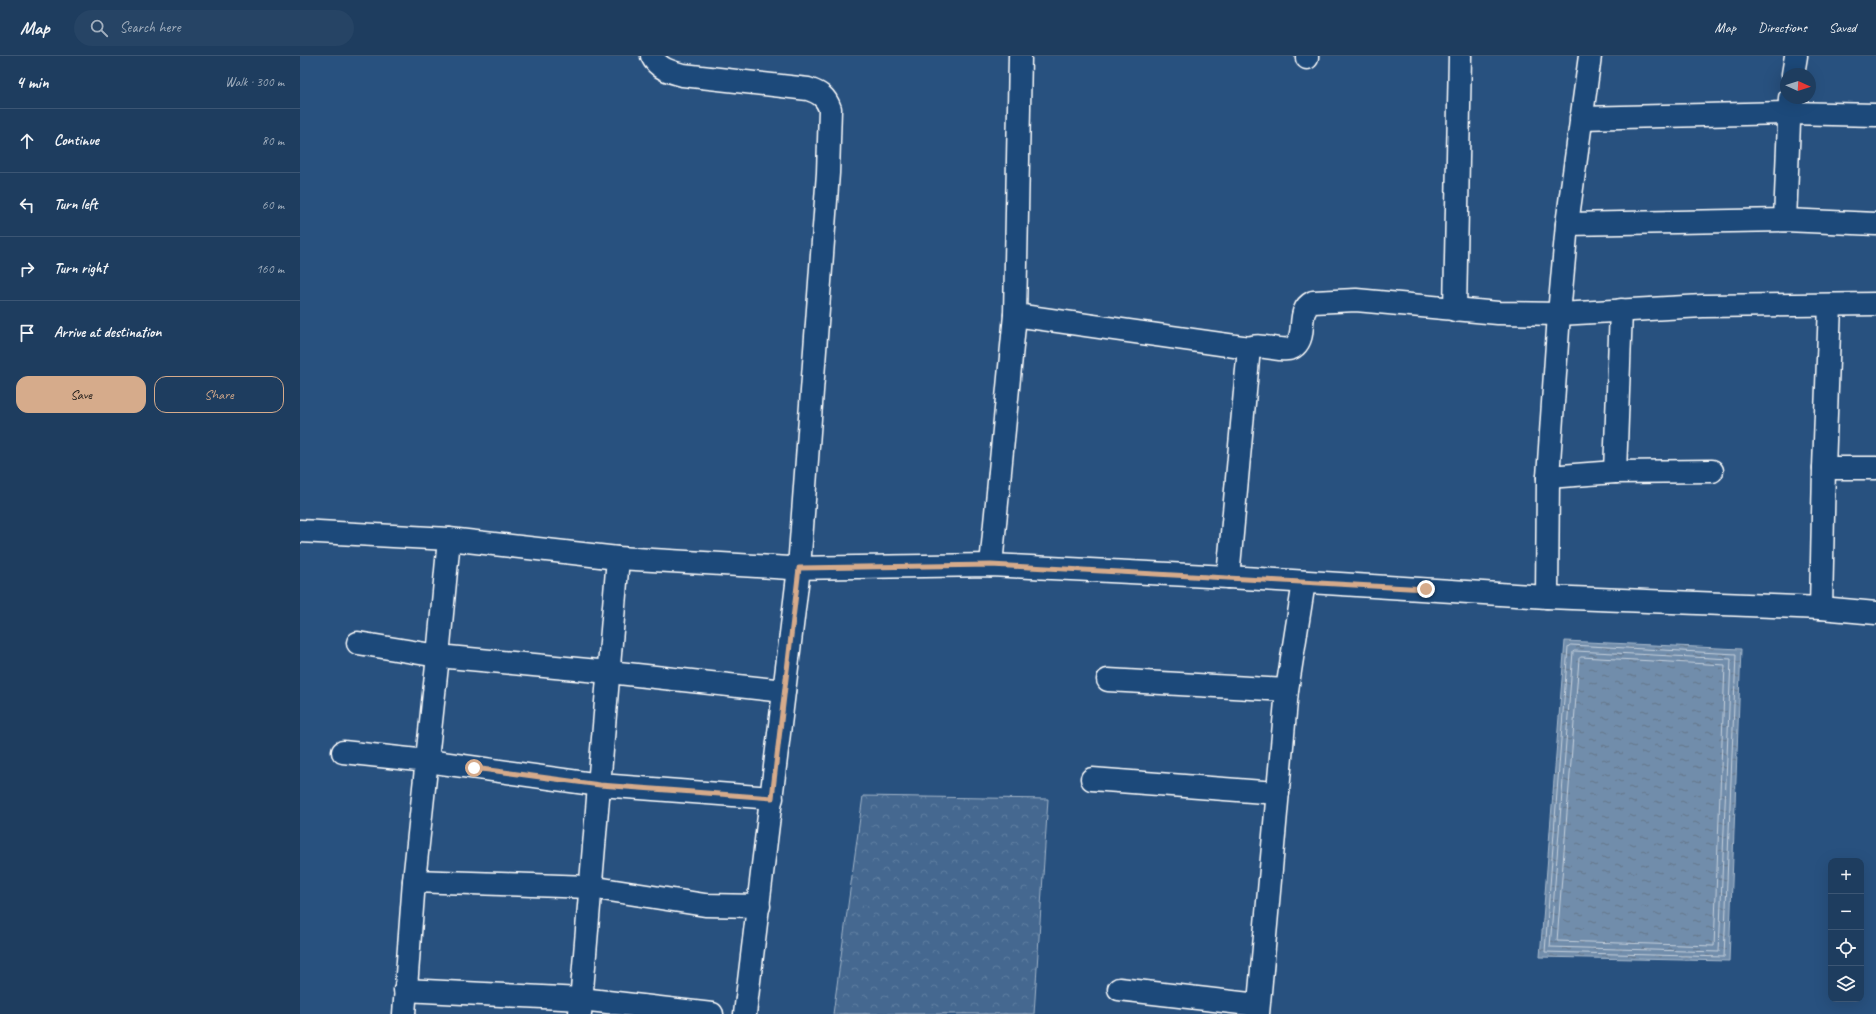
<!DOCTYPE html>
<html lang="en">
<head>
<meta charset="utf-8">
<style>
  :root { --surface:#1e3d5f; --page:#264465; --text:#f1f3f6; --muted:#a1aebd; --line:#3c5674; --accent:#d6ab8b }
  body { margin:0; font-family:Caveat,sans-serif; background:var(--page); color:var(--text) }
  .controls { position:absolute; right:12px; bottom:12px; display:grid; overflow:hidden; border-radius:8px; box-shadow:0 4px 16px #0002 }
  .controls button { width:36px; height:36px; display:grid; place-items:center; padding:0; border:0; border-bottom:1px solid var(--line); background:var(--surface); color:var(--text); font:20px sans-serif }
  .compass { position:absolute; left:1480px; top:12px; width:36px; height:36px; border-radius:50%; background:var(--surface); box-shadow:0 4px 16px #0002; rotate:93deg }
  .stop { position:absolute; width:12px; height:12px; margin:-9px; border:3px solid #d6ab8b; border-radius:50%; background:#fff }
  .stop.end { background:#d6ab8b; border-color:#fff; box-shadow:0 1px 4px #0008 }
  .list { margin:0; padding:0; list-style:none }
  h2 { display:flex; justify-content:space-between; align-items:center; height:52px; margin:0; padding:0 16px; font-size:17px }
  h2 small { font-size:13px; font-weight:400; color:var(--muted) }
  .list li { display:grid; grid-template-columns:26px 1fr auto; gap:12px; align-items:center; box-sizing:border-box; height:64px; padding:0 16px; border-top:1px solid var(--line) }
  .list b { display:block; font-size:15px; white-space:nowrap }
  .list em { font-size:13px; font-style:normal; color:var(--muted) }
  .actions { display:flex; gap:8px; padding:12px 16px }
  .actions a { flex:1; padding:9px 0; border:1px solid var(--accent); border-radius:12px; text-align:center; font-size:14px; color:var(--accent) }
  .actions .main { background:var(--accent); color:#111 }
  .icon { flex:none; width:22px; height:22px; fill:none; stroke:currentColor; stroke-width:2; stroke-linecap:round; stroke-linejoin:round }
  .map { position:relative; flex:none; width:1576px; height:958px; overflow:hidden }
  header { display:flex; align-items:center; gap:24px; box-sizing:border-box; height:56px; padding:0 20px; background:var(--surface); border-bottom:1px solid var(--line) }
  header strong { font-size:19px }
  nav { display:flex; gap:22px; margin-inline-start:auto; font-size:14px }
  .search { width:280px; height:36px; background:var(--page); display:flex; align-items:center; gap:10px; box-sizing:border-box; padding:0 14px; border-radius:22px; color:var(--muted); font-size:15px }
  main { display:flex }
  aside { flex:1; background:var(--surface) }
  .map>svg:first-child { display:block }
  .park { fill:url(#park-crowns); stroke:#a2b4c8 }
  .water { fill:url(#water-ripples); stroke:#aabbcd }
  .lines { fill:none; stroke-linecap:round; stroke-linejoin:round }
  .shore { stroke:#c6d1dd; stroke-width:1 }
  .street-casing { stroke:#fff; stroke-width:25 }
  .secondary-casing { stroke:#fff; stroke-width:25 }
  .street { stroke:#1f4a7a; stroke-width:22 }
  .secondary { stroke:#1f4a7a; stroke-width:22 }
  .route { stroke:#d6ab8b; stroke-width:5 }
</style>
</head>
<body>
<header>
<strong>Map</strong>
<div class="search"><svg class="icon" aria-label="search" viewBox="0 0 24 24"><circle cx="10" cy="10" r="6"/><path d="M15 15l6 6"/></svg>Search here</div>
<nav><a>Map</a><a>Directions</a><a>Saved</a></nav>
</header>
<main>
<aside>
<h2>4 min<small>Walk · 300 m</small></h2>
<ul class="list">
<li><svg class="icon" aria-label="ahead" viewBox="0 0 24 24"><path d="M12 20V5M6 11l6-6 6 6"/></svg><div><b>Continue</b></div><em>80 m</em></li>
<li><svg class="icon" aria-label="left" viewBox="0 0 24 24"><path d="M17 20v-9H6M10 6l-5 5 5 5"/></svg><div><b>Turn left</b></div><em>60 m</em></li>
<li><svg class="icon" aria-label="right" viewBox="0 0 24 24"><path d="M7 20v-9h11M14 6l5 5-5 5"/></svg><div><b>Turn right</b></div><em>160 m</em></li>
<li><svg class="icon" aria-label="arrive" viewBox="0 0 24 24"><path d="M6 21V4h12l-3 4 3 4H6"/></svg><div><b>Arrive at destination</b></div></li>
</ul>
<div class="actions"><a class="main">Save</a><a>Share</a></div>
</aside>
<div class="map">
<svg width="1576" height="958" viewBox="0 0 1576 958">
  <defs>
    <pattern id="park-crowns" width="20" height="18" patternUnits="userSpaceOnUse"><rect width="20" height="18" fill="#446890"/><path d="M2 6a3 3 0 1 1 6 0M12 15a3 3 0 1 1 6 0" fill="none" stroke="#607fa1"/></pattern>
    <pattern id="water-ripples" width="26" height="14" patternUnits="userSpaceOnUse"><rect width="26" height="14" fill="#718dab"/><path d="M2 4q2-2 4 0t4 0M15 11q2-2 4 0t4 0" fill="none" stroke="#64768a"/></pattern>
  </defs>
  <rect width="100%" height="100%" fill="#28517f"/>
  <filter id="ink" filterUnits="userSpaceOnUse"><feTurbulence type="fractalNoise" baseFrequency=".025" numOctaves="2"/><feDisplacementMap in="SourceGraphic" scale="8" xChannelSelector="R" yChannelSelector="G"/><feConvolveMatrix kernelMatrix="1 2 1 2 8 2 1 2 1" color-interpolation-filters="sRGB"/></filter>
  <g filter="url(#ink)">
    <path class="park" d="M563,740L748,743L734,958H533Z"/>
    <path class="water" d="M1265,585L1441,593L1429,905L1240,901Z"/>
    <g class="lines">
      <g class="shore">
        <path d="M1271,589L1436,598L1424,901L1245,896L1268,591Z"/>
        <path d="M1275,595L1431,603L1419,896L1250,891L1273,596Z"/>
        <path d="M1281,601L1425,609L1414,890L1257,885L1279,603Z"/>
      </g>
      <defs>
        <g id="street">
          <path d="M352,0C358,13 371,16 383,19L508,33C520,37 526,41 530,53L528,117L499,512L445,958"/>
          <path d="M1007,2V0"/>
          <path d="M1493,18L1496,0"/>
          <path d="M1281,62L1488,57L1576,59"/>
          <path d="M1485,164L1490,42"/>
          <path d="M1267,168L1485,164L1576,168"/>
          <path d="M1155,254L1160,0"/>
          <path d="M715,259L949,292"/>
          <path d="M1524,412H1576"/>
          <path d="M1315,416L1321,254"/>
          <path d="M1248,421L1315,416L1412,415"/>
          <path d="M691,509L715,259L720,0"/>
          <path d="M928,521L949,292C962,286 986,299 995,290C1008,278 995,255 1013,246L1056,244L1198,257L1259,258L1403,250L1576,248"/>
          <path d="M1247,541L1248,421L1259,258L1267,168L1290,0"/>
          <path d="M1521,552L1524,412L1530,249"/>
          <path d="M58,587L138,600L309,616L484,635"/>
          <path d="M808,624L987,634"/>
          <path d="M43,696L127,705L300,729L472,742"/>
          <path d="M792,723L978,737"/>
          <path d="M114,825L290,831L405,849L459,850"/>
          <path d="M819,933L958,949"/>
          <path d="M105,934L281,943L412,958"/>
          <path d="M104,958L114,825L138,600L149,483"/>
          <path d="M280,958L318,502"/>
          <path d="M958,958L987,634L1004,526"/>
        </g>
        <path id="secondary" d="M0,475L149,483L318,502L490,512L691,509L928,521L1247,541L1521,552L1576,557"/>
      </defs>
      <use href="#street" class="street-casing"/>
      <use href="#secondary" class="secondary-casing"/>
      <use href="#street" class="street"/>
      <use href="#secondary" class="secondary"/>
    </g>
  </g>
  <g class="lines" filter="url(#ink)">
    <path class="route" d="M174,712L300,729L472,742L499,512L691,509L1126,533"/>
  </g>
</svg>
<div class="controls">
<button>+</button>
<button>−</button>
<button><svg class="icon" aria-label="locate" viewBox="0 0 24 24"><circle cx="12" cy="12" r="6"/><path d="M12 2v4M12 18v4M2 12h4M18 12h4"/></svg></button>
<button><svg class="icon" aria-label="layers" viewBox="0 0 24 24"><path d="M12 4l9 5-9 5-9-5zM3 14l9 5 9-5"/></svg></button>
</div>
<svg class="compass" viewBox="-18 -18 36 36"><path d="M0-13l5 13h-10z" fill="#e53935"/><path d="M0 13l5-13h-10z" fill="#a1aebd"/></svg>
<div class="stop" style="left:174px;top:712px"></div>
<div class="stop end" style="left:1126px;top:533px"></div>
</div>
</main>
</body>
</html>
